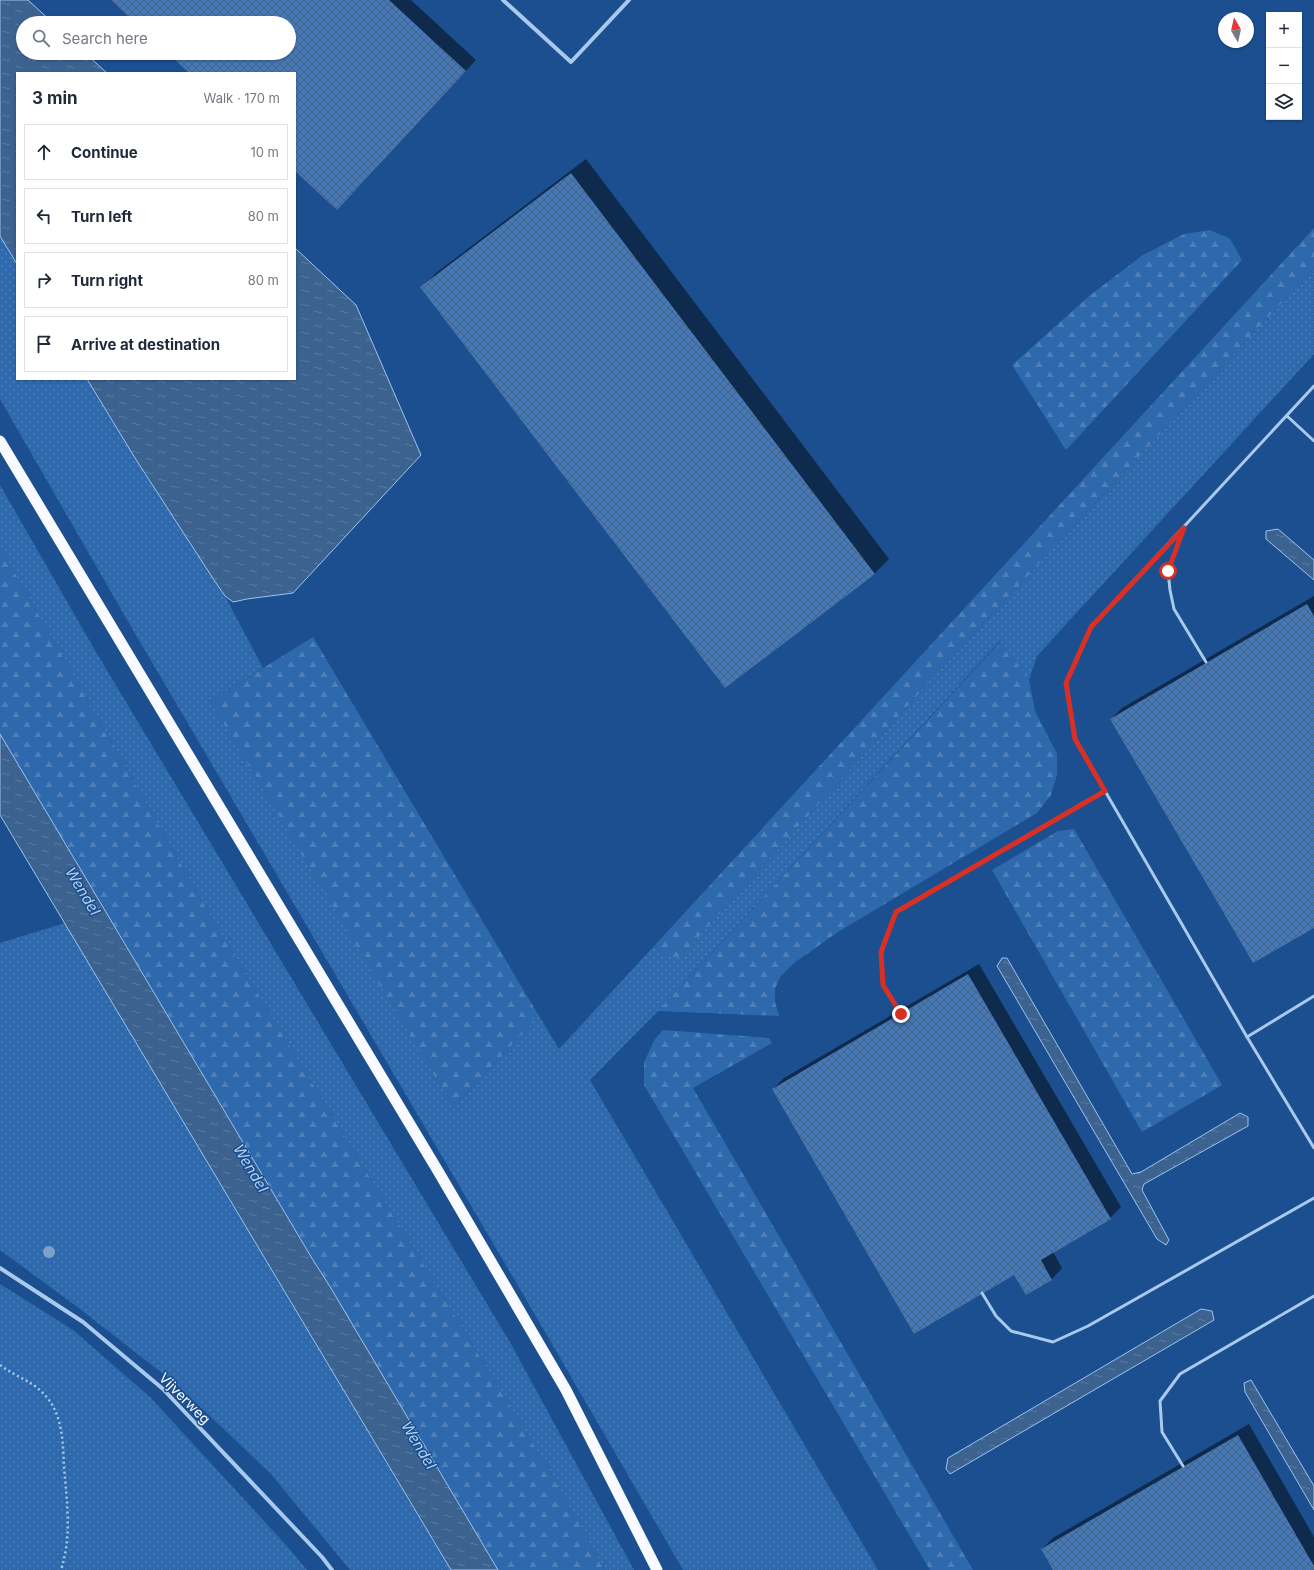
<!DOCTYPE html>
<html lang="en">
<head>
<meta charset="utf-8">
<style>
  :root { --surface:#fff; --page:#f6f6f7; --text:#1f2937; --muted:#747a83; --line:#e0e1e3 }
  body { margin:0; font-family:Inter,sans-serif; background:var(--page); color:var(--text) }
  .controls { position:absolute; right:12px; top:12px; display:grid; overflow:hidden; border-radius:0px; box-shadow:0 1px 3px #0004 }
  .controls button { width:36px; height:36px; display:grid; place-items:center; padding:0; border:0; border-bottom:1px solid var(--line); background:var(--surface); color:var(--text); font:20px sans-serif }
  .compass { position:absolute; left:1218px; top:12px; width:36px; height:36px; border-radius:50%; background:var(--surface); box-shadow:0 1px 3px #0004; rotate:351deg }
  .stop { position:absolute; width:12px; height:12px; margin:-9px; border:3px solid #d93025; border-radius:50%; background:#fff }
  .stop.end { background:#d93025; border-color:#fff; box-shadow:0 1px 4px #0008 }
  .list { margin:0; padding:0; list-style:none }
  h2 { display:flex; justify-content:space-between; align-items:center; height:52px; margin:0; padding:0 16px; font-size:17px }
  h2 small { font-size:13px; font-weight:400; color:var(--muted) }
  .list li { display:grid; grid-template-columns:26px 1fr auto; gap:12px; align-items:center; box-sizing:border-box; height:56px; margin:0 8px 8px; padding:0 8px; border:1px solid var(--line); border-radius:0px }
  .list b { display:block; font-size:15px; white-space:nowrap }
  .list em { font-size:13px; font-style:normal; color:var(--muted) }
  .icon { flex:none; width:22px; height:22px; fill:none; stroke:currentColor; stroke-width:2; stroke-linecap:round; stroke-linejoin:round }
  .map { position:relative; flex:none; width:1314px; height:1570px; overflow:hidden }
  .search { position:absolute; background:var(--surface); box-shadow:0 1px 3px #0004; left:16px; top:16px; width:280px; height:44px; display:flex; align-items:center; gap:10px; box-sizing:border-box; padding:0 14px; border-radius:22px; color:var(--muted); font-size:15px }
  .panel { position:absolute; background:var(--surface); box-shadow:0 1px 3px #0004; left:16px; top:72px; width:280px; height:308px; border-radius:0px }
  .map>svg:first-child { display:block }
  .grass { fill:url(#grass-dots) }
  .forest { fill:url(#forest-firs) }
  .water { fill:url(#water-ripples); stroke:#9cc4f0 }
  .shadow { fill:#0007 }
  .building { fill:url(#building-cross-hatch) }
  .lines { fill:none; stroke-linecap:round; stroke-linejoin:round }
  .path { stroke:#a9c9ee; stroke-width:2.5; stroke-dasharray:2 3; stroke-linecap:butt }
  .service { stroke:#a9c9ee; stroke-width:3 }
  .minor { stroke:#a9c9ee; stroke-width:4 }
  .trunk { stroke:#f8faff; stroke-width:11 }
  .tree { fill:#7ea0ca }
  .route { stroke:#d93025; stroke-width:5 }
  .labels { text-anchor:middle; dominant-baseline:central; stroke-width:3; stroke-linejoin:round; paint-order:stroke }
  .street-label { font-size:14px; fill:#fff; stroke:#1b4f8f }
  .water-label { font-size:15px; font-style:italic; fill:#b5d3f5; stroke:#1b4f8f }
</style>
</head>
<body>
<div class="map">
<svg width="1314" height="1570" viewBox="0 0 1314 1570">
  <defs>
    <pattern id="grass-dots" width="8" height="8" patternUnits="userSpaceOnUse"><rect width="8" height="8" fill="#2e69ad"/><path d="M2 2h.1M6 6h.1" fill="none" stroke="#4d80b9" stroke-width="1.8" stroke-linecap="round"/></pattern>
    <pattern id="forest-firs" width="22" height="20" patternUnits="userSpaceOnUse"><rect width="22" height="20" fill="#2e69ad"/><path d="M5 1l3.5 6h-7zM16 11l3.5 6h-7z" fill="#4d80b9"/></pattern>
    <pattern id="water-ripples" width="26" height="14" patternUnits="userSpaceOnUse"><rect width="26" height="14" fill="#3c6290"/><path d="M2 4q2-2 4 0t4 0M15 11q2-2 4 0t4 0" fill="none" stroke="#597aa1"/></pattern>
    <pattern id="building-cross-hatch" width="8" height="8" patternUnits="userSpaceOnUse"><rect width="8" height="8" fill="#4478b7"/><path d="M0 0l8 8M0 8l8-8" fill="none" stroke="#486282"/></pattern>
  </defs>
  <rect width="100%" height="100%" fill="#1b4f8f"/>
  <g class="grass">
    <path d="M0,236L17,264V379H87L135,458L225,596L263,668L210,701L454,1107L539,1016L559,1049L655,945L665,955H682L944,666L1314,268V354L1037,656L1029,680L1000,641L658,1011L590,1080L878,1570H683L534,1313L126,618L0,399Z"/>
    <path d="M0,485L96,652L511,1344L634,1570H604L548,1468L222,936L0,547Z"/>
    <path d="M65,923L432,1539L451,1570H350L271,1474L176,1384L76,1306L0,1250V943Z"/>
    <path d="M0,1284L73,1330L150,1397L287,1546L307,1570H0Z"/>
  </g>
  <g class="forest">
    <path d="M1314,228V268L944,666L682,955L674,958L665,955L655,945Z"/>
    <path d="M1210,230L1230,239L1242,260L1066,450L1012,365L1089,296L1143,255L1184,234Z"/>
    <path d="M0,547L222,936L548,1468L604,1570H498L0,734Z"/>
    <path d="M313,637L539,1016L454,1107L419,1051L210,701Z"/>
    <path d="M1001,641L1029,680L1035,711L1057,754V775L1051,795L1037,813L838,932L794,963L780,977L775,989V1002L779,1016L658,1011Z"/>
    <path d="M1074,829L1222,1085L1142,1132L992,870L1058,831Z"/>
    <path d="M663,1030L769,1038L772,1043L693,1088L973,1570H930L644,1085V1062L655,1039Z"/>
  </g>
  <g class="water">
    <path d="M0,0H28L53,23H23V53H85L107,73H17V264L0,236Z"/>
    <path d="M295,248L356,305L421,455L293,593L247,599L233,602L225,596L214,580L135,458L87,379H295Z"/>
    <path d="M1278,529L1314,560V580L1266,539V531Z"/>
    <path d="M0,734L313,1260L329,1285L498,1570H451L0,815Z"/>
    <path d="M1002,958H1007L1132,1174L1141,1172L1240,1113L1248,1117V1126L1144,1184L1142,1190L1169,1240L1166,1245L1157,1239L997,966Z"/>
    <path d="M1201,1309L1212,1311L1214,1320L950,1474L946,1469L948,1458Z"/>
    <path d="M1251,1380L1314,1486V1510L1245,1392L1244,1383Z"/>
  </g>
  <g class="shadow">
    <path d="M112,0H411L476,60L348,198L295,170V73H191L169,53H289V23H137Z"/>
    <path d="M586,159L889,559L875,573L725,687L422,287L436,273Z"/>
    <path d="M1314,596V926L1111,719L1122,708Z"/>
    <path d="M979,964L1121,1207L1110,1218L1053,1252L1062,1268L1052,1279L1026,1294L1015,1274L773,1089L784,1078Z"/>
    <path d="M1249,1424L1314,1537V1570H1054L1042,1549L1053,1538Z"/>
  </g>
  <g class="building">
    <path d="M111,0H389L466,71L337,210L295,171V73H189L168,53H289V23H135Z"/>
    <path d="M571,173L875,574L725,688L420,287Z"/>
    <path d="M1307,604L1314,616V928L1253,963L1110,719Z"/>
    <path d="M968,974L1111,1219L1041,1260L1052,1280L1026,1295L1014,1275L914,1334L772,1089Z"/>
    <path d="M1238,1435L1314,1566V1570H1053L1041,1549Z"/>
  </g>
  <g class="lines">
    <path class="path" d="M0,1365C17,1378 35,1381 49,1400C63,1419 63,1445 64,1467C67,1502 72,1536 61,1570"/>
    <g class="service">
      <path d="M1314,386L1091,627L1066,683L1075,739L1247,1037L1314,1148"/>
      <path d="M1287,416L1314,441"/>
      <path d="M1183,529L1168,571L1170,590L1174,609L1206,662"/>
      <path d="M901,1013L883,985L881,953L896,912L1105,791"/>
      <path d="M1247,1037L1314,996"/>
      <path d="M982,1293L996,1316L1011,1331L1053,1342L1088,1326L1314,1198"/>
      <path d="M1183,1466L1162,1432L1160,1401L1180,1374L1314,1296"/>
    </g>
    <g class="minor">
      <path d="M503,0L571,62L629,0"/>
      <path d="M0,1268L83,1322L163,1389L322,1557L332,1570"/>
    </g>
    <path class="trunk" d="M0,441L438,1171L566,1390L657,1570"/>
  </g>
  <circle class="tree" cx="49" cy="1252" r="6"/>
  <g class="lines">
    <path class="route" d="M901,1014L883,985L881,952L896,912L1105,791L1075,739L1066,683L1091,627L1184,528L1168,571"/>
  </g>
  <g class="labels">
    <g class="street-label">
      <text transform="translate(185 1398) rotate(45)">Vijverweg</text>
    </g>
    <g class="water-label">
      <text transform="translate(83 891) rotate(59)">Wendel</text>
      <text transform="translate(251 1168) rotate(59)">Wendel</text>
      <text transform="translate(419 1445) rotate(59)">Wendel</text>
    </g>
  </g>
</svg>
<div class="controls">
<button>+</button>
<button>−</button>
<button><svg class="icon" aria-label="layers" viewBox="0 0 24 24"><path d="M12 4l9 5-9 5-9-5zM3 14l9 5 9-5"/></svg></button>
</div>
<svg class="compass" viewBox="-18 -18 36 36"><path d="M0-13l5 13h-10z" fill="#e53935"/><path d="M0 13l5-13h-10z" fill="#747a83"/></svg>
<div class="stop" style="left:1168px;top:571px"></div>
<div class="stop end" style="left:901px;top:1014px"></div>
<div class="search"><svg class="icon" aria-label="search" viewBox="0 0 24 24"><circle cx="10" cy="10" r="6"/><path d="M15 15l6 6"/></svg>Search here</div>
<section class="panel">
<h2>3 min<small>Walk · 170 m</small></h2>
<ul class="list">
<li><svg class="icon" aria-label="ahead" viewBox="0 0 24 24"><path d="M12 20V5M6 11l6-6 6 6"/></svg><div><b>Continue</b></div><em>10 m</em></li>
<li><svg class="icon" aria-label="left" viewBox="0 0 24 24"><path d="M17 20v-9H6M10 6l-5 5 5 5"/></svg><div><b>Turn left</b></div><em>80 m</em></li>
<li><svg class="icon" aria-label="right" viewBox="0 0 24 24"><path d="M7 20v-9h11M14 6l5 5-5 5"/></svg><div><b>Turn right</b></div><em>80 m</em></li>
<li><svg class="icon" aria-label="arrive" viewBox="0 0 24 24"><path d="M6 21V4h12l-3 4 3 4H6"/></svg><div><b>Arrive at destination</b></div></li>
</ul>
</section>
</div>
</body>
</html>
